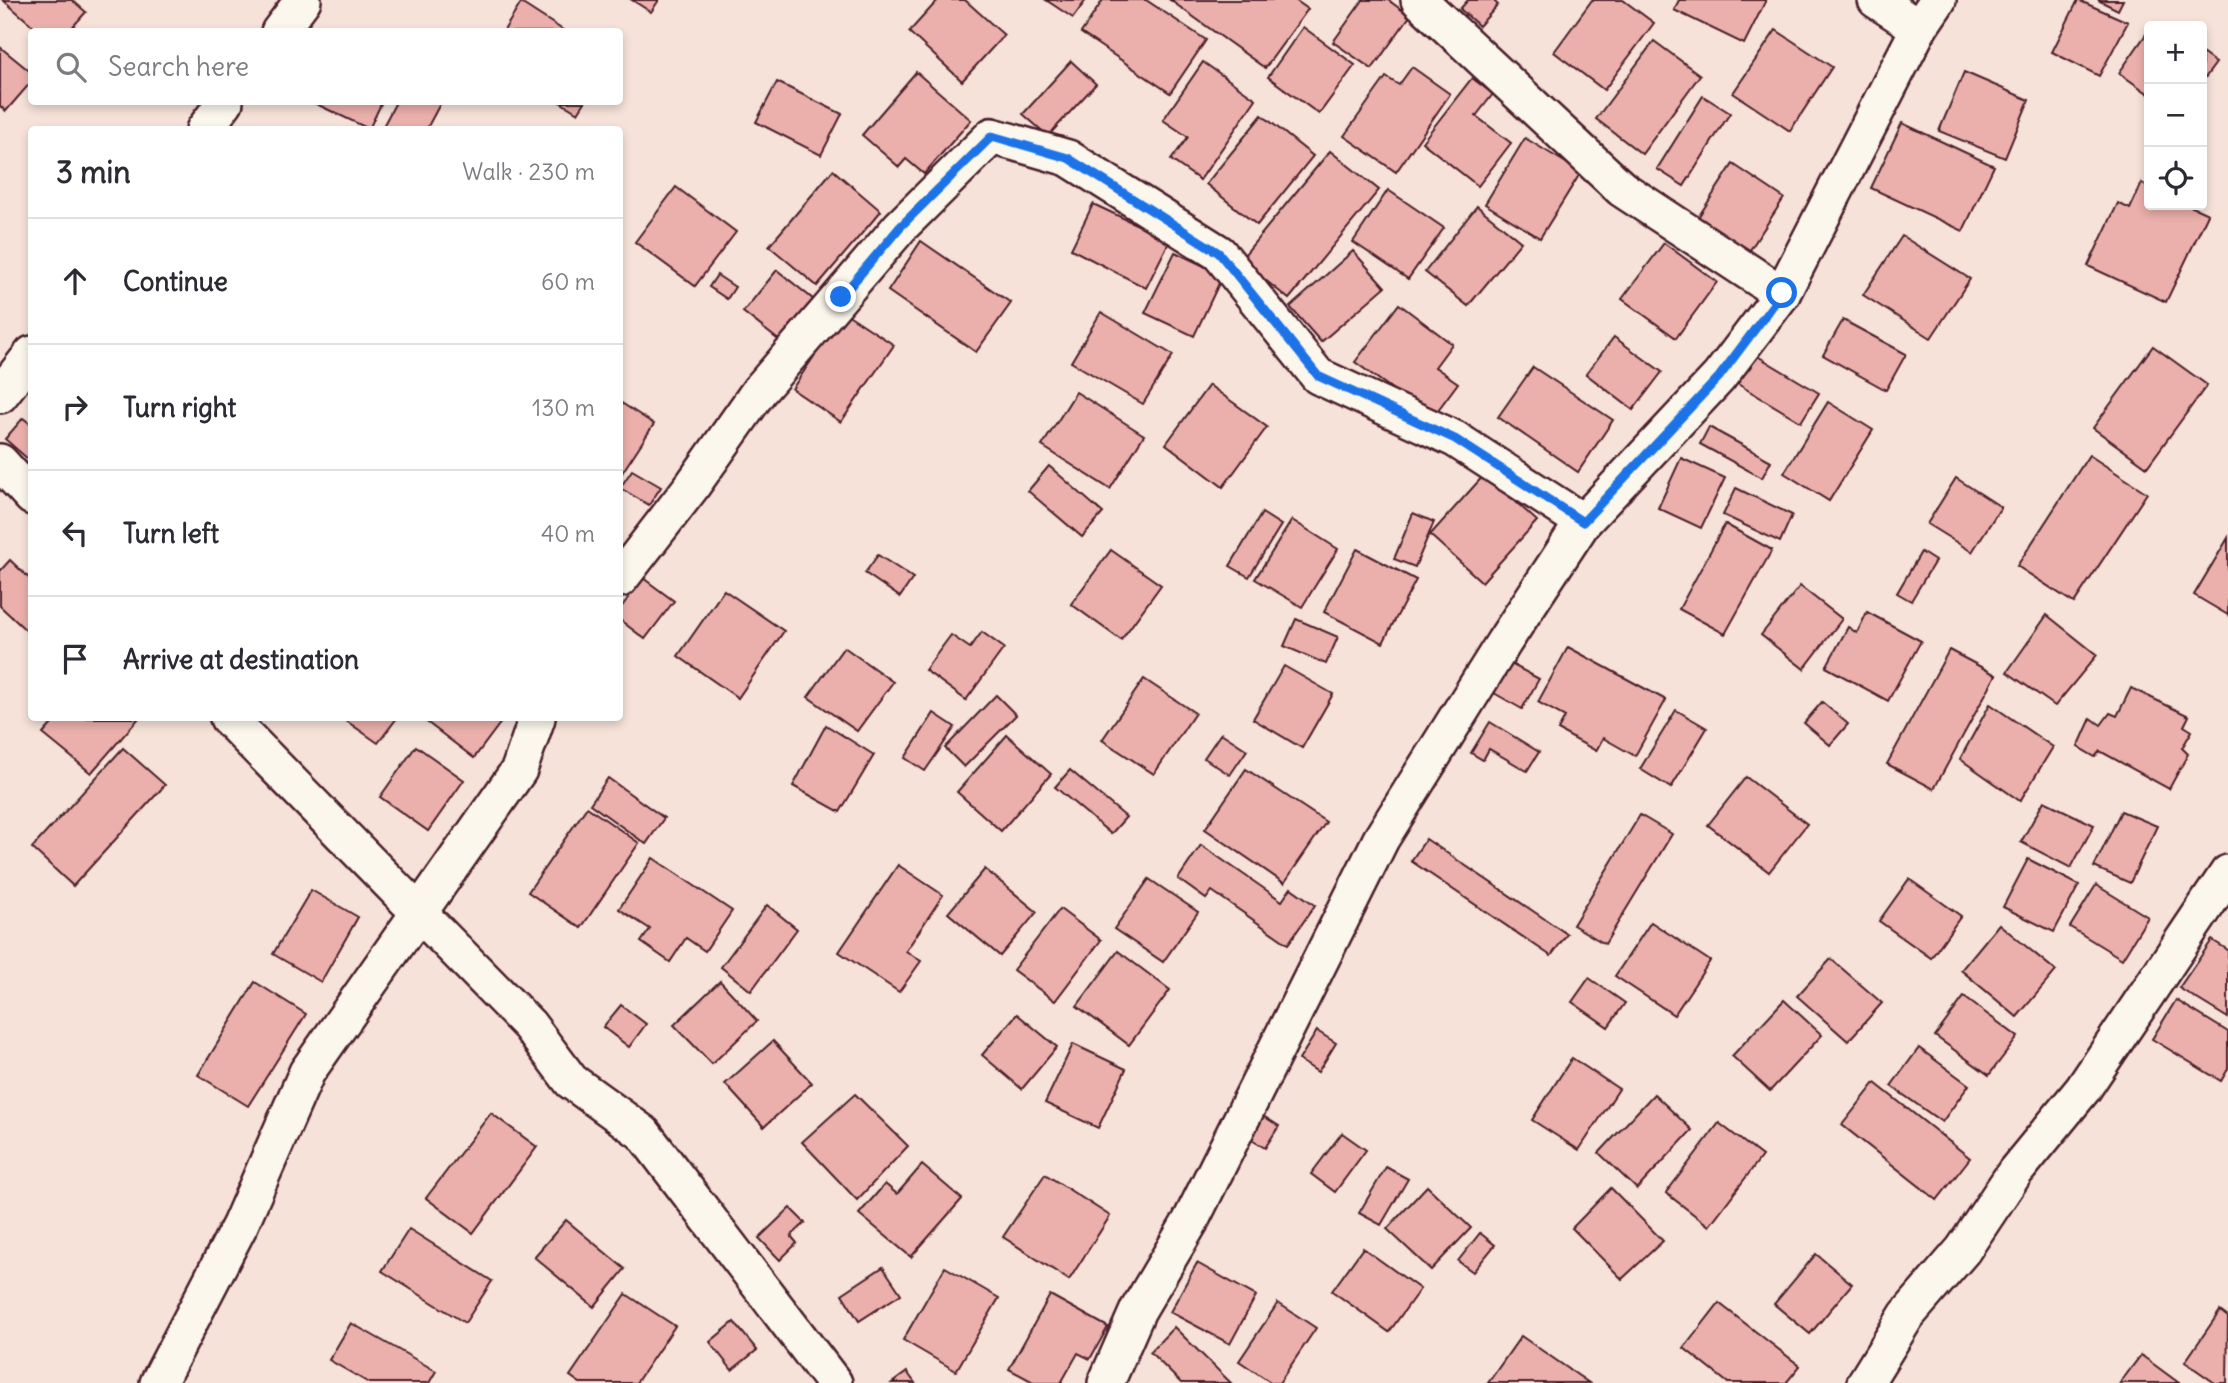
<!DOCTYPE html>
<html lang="en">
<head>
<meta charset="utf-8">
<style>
  :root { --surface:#fff; --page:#f2f2f3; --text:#2b2b33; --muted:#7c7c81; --line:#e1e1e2 }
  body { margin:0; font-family:Delius,sans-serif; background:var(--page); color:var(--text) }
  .controls { position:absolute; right:21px; top:21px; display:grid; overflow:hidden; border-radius:7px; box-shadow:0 4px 10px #0003 }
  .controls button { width:63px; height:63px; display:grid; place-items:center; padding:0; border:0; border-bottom:2px solid var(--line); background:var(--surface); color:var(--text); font:35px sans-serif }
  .stop { position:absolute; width:21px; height:21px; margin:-16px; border:5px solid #1a73e8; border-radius:50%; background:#fff }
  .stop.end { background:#1a73e8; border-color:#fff; box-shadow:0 2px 7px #0008 }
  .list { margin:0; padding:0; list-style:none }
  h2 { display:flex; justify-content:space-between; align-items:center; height:91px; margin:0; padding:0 28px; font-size:30px }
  h2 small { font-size:23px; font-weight:400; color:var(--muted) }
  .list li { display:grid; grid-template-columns:46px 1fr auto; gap:21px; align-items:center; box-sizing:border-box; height:126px; padding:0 28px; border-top:2px solid var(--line) }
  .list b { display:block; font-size:26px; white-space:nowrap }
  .list em { font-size:23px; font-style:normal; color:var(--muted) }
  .icon { flex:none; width:38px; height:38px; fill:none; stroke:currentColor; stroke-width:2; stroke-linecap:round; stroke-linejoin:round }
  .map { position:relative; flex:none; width:2228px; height:1383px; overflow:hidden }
  .search { position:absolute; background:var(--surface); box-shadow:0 4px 10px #0003; left:28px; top:28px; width:595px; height:77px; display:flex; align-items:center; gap:18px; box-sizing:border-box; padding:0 24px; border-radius:7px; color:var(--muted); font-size:26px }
  .panel { position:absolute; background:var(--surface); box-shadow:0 4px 10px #0003; left:28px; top:126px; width:595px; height:595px; border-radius:7px }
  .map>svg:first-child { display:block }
  .building { fill:#ebb0ab; stroke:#4a1f2b; stroke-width:2 }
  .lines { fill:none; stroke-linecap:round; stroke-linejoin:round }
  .minor-casing { stroke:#4a1f2b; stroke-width:40 }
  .minor { stroke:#fbf7ec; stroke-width:35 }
  .route { stroke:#1a73e8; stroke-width:9 }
</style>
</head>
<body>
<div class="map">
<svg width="2228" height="1383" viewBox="0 0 2228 1383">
  <rect width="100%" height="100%" fill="#f6e2d8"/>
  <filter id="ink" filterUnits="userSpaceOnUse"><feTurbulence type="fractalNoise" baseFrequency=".0143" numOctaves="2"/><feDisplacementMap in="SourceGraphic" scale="14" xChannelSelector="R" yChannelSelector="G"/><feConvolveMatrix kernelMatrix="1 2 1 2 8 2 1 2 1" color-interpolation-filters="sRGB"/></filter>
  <g filter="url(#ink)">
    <g class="building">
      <path d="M3,0H72L86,12L68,32H40Z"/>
      <path d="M632,0H659L651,12Z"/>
      <path d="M938,0H965L1004,35L962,81L909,32Z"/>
      <path d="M1046,0H1086L1073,18Z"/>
      <path d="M1103,0H1146L1206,40L1170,93L1081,33Z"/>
      <path d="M1170,0H1295L1308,9L1265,68Z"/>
      <path d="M1363,0H1388L1410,16L1372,69L1333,42Z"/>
      <path d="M1468,0H1493L1498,5L1479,26L1460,9Z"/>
      <path d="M1592,0H1623L1654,23L1604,90L1554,52Z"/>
      <path d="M1679,0H1766L1744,44L1674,10Z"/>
      <path d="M2078,0L2128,22L2099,76L2052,52Z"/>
      <path d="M2098,0H2123L2118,10Z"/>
      <path d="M521,3L566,32H503Z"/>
      <path d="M1303,27L1355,65L1319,114L1268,77Z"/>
      <path d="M1776,30L1832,67L1790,131L1733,93Z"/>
      <path d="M2149,30V94L2119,73Z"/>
      <path d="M1654,41L1700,75L1642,154L1596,119Z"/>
      <path d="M0,47L32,73V81L6,111L0,106Z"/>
      <path d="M2202,53L2216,63L2202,82Z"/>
      <path d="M1071,61L1096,84L1048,136L1023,114Z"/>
      <path d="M1203,62L1256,99L1200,180L1171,160L1188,137L1163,120Z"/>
      <path d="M1412,67L1450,94L1396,172L1344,136L1386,77L1399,85Z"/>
      <path d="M916,72L971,120L924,174L906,159L899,167L862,135Z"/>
      <path d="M1964,72L2029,100L2005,158L1939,131Z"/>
      <path d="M1472,78L1493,94L1476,116L1511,143L1478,186L1422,142Z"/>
      <path d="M777,82L842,114L821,155L756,122Z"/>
      <path d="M1703,96L1730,113L1684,186L1657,169Z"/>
      <path d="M312,102H382L369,129Z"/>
      <path d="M396,102H441L426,130H381Z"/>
      <path d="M560,102H585L578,113Z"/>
      <path d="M1262,115L1313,156L1257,225L1206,184Z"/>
      <path d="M1902,123L1994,166L1963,231L1871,188Z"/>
      <path d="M1525,138L1581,172L1540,238L1485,204Z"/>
      <path d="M1330,151L1379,190L1289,299L1240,260Z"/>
      <path d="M1733,164L1784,198L1746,256L1695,222Z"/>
      <path d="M833,170L881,211L817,286L769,246Z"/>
      <path d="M2142,183L2149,187V205H2188L2208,214L2166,302L2088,266L2118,203L2130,209Z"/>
      <path d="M676,187L736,232L695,286L635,242Z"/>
      <path d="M1388,190L1444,228L1408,279L1353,242Z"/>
      <path d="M1093,204L1170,240L1146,288L1071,249Z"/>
      <path d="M1477,206L1521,242L1468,306L1425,272Z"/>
      <path d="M1902,236L1970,279L1931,338L1863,295Z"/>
      <path d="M921,241L1011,303L976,352L888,291Z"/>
      <path d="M1664,243L1717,282L1676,338L1622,299Z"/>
      <path d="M1353,251L1385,287L1321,342L1290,307Z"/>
      <path d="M1175,252L1223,275L1194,336L1145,313Z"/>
      <path d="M777,270L814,300L781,342L743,312Z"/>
      <path d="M717,275L735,287L727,299L709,287Z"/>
      <path d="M1399,304L1452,344L1435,367L1458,383L1432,418L1355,362Z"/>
      <path d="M844,312L894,345L841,422L792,389Z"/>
      <path d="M1101,312L1173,355L1143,404L1071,362Z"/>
      <path d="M1843,320L1906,354L1886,390L1823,355Z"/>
      <path d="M1614,337L1662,372L1633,410L1586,374Z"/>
      <path d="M2153,346L2207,385L2147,467L2093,428Z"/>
      <path d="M1754,354L1819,393L1801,422L1736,383Z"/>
      <path d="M1533,367L1613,420L1578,472L1498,417Z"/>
      <path d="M1209,385L1267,427L1223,487L1166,444Z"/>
      <path d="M1076,392L1144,435L1110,489L1042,446Z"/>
      <path d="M620,402L654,424L620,476Z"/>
      <path d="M1828,402L1873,430L1829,501L1784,473Z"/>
      <path d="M23,418L32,425L29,460L5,439Z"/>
      <path d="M1709,427L1771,461L1762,478L1700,444Z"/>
      <path d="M2089,455L2147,493L2074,603L2017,566Z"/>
      <path d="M1681,458L1725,478L1701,528L1658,508Z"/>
      <path d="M1049,466L1103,513L1082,537L1028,491Z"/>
      <path d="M632,470L661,487L649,505L620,488Z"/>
      <path d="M1485,474L1537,521L1482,582L1430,535Z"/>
      <path d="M1956,478L2001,507L1972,552L1927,524Z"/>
      <path d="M1736,488L1792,515L1780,542L1723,515Z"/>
      <path d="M1262,513L1281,525L1249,577L1230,566Z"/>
      <path d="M1413,513L1434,522L1415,567L1394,559Z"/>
      <path d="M1292,520L1338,549L1302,607L1255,579Z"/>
      <path d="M1725,524L1772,550L1725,634L1679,609Z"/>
      <path d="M2228,538V615L2194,595Z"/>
      <path d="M1357,549L1416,580L1383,643L1324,612Z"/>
      <path d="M1111,550L1161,585L1121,640L1071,604Z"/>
      <path d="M1921,552L1935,561L1911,601L1897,593Z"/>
      <path d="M878,555L913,578L900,597L865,573Z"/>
      <path d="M10,560L32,581L30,634L0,606V571Z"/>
      <path d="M643,578L674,601L645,639L620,620V609Z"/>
      <path d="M1800,586L1842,619L1804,669L1761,635Z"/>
      <path d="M724,590L784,631L738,698L678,656Z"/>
      <path d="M1867,612L1921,641L1888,701L1826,667L1848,627L1857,633Z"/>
      <path d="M2047,615L2097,655L2055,706L2007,672Z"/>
      <path d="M1296,619L1338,637L1326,664L1284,646Z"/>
      <path d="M982,632L1004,648L966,700L925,670L951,635L970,648Z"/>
      <path d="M844,647L893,682L857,731L808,697Z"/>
      <path d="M1568,647L1666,700L1635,756L1603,738L1596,751L1558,730L1565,717L1538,702Z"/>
      <path d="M1949,650L1996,675L1934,789L1887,764Z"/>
      <path d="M1511,664L1539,679L1522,709L1494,693Z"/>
      <path d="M1284,666L1333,694L1302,748L1253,719Z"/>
      <path d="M1144,679L1195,713L1154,774L1102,740Z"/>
      <path d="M2131,688L2189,716L2184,726L2192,731L2182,748L2188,754L2169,789L2100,751L2095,757L2078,747L2091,718L2101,725L2110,713L2117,716Z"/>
      <path d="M996,695L1016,715L964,767L945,748Z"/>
      <path d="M1822,702L1848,724L1830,745L1804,723Z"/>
      <path d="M1990,704L2053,747L2020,801L1960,759Z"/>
      <path d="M1676,710L1707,728L1671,788L1640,769Z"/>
      <path d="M934,713L955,727L925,771L905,758Z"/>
      <path d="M57,718H139L91,773L43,734Z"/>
      <path d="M342,718H397L378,743Z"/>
      <path d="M426,718H504L474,758L424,720Z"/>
      <path d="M1490,722L1539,752L1527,771L1489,749L1483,760L1471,753Z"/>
      <path d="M826,725L874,755L840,812L793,786Z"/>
      <path d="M1221,733L1247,750L1230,775L1204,758Z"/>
      <path d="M1007,735L1051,774L1001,831L957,792Z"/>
      <path d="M416,746L464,780L428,831L380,797Z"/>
      <path d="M123,748L165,785L73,886L32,848Z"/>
      <path d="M1246,769L1326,822L1284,883L1205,829Z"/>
      <path d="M1070,770L1126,817L1111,834L1055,787Z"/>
      <path d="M1746,777L1807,824L1769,872L1708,825Z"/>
      <path d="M608,778L664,818L646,844L590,804Z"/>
      <path d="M2044,801L2094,825L2071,868L2021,842Z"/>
      <path d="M587,807L639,843L581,928L528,892Z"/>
      <path d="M2121,811L2157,826L2130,883L2094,867Z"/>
      <path d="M1640,815L1672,834L1605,944L1573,925Z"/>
      <path d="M1426,839L1567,934L1551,956L1411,861Z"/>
      <path d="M1201,845L1282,901L1291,888L1315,905L1288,944L1212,891L1206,899L1178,879Z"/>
      <path d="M653,858L732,911L705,951L686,938L670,962L641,942L650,929L619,909Z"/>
      <path d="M2028,859L2079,885L2054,932L2003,907Z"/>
      <path d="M898,865L943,895L906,951L921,961L899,992L839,952Z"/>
      <path d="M985,869L1037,912L1000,956L948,913Z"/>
      <path d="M1149,879L1198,912L1163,962L1114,929Z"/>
      <path d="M1909,879L1961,916L1931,958L1879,921Z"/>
      <path d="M2096,885L2148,917L2122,959L2070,927Z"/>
      <path d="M311,890L358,917L321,982L273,954Z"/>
      <path d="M767,905L797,929L751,991L721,967Z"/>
      <path d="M1060,909L1101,940L1055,1001L1013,970Z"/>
      <path d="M1651,922L1710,961L1674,1015L1615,976Z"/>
      <path d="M1999,924L2056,971L2017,1017L1961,970Z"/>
      <path d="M2212,940L2228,950V1018L2179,988Z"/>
      <path d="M1118,951L1170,990L1129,1045L1077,1006Z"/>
      <path d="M1831,959L1882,1003L1848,1041L1797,996Z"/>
      <path d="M1589,978L1625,1003L1608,1027L1572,1002Z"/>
      <path d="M720,981L757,1021L712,1064L674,1025Z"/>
      <path d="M255,982L306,1014L248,1106L198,1075Z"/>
      <path d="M1964,997L2018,1037L1989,1075L1935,1036Z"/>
      <path d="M1784,1000L1822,1035L1770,1091L1732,1056Z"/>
      <path d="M2176,1000L2228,1032V1069L2221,1081L2152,1039Z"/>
      <path d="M621,1005L646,1024L629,1047L603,1027Z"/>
      <path d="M1017,1014L1057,1047L1022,1089L982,1055Z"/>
      <path d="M1317,1031L1336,1043L1318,1072L1299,1060Z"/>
      <path d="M773,1041L812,1083L764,1127L725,1084Z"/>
      <path d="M1073,1044L1126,1069L1098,1128L1045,1103Z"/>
      <path d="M1919,1048L1969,1085L1942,1122L1891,1086Z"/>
      <path d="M1572,1058L1619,1089L1579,1150L1532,1120Z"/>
      <path d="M1875,1083L1970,1158L1937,1200L1842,1125Z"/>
      <path d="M855,1094L908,1146L857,1200L802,1142Z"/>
      <path d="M1654,1094L1692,1130L1637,1189L1599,1153Z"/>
      <path d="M491,1113L537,1147L473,1233L426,1198Z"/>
      <path d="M1260,1114L1279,1126L1265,1148L1245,1136Z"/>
      <path d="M1719,1123L1762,1156L1709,1226L1666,1193Z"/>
      <path d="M1342,1133L1366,1150L1335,1192L1311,1174Z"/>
      <path d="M922,1165L962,1199L911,1257L859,1214L885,1184L897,1194Z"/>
      <path d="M1386,1167L1408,1179L1381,1225L1359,1213Z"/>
      <path d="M1045,1174L1110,1216L1069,1280L1003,1237Z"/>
      <path d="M1427,1186L1471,1228L1431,1270L1387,1229Z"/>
      <path d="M1611,1188L1663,1241L1622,1279L1572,1228Z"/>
      <path d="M790,1208L805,1223L791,1236L797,1243L780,1260L759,1238Z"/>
      <path d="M566,1220L625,1269L594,1307L534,1257Z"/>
      <path d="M409,1229L492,1281L465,1323L382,1271Z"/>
      <path d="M1480,1233L1495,1245L1473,1272L1458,1261Z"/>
      <path d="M1363,1248L1420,1289L1389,1332L1332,1291Z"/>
      <path d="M1816,1254L1852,1284L1810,1334L1774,1304Z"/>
      <path d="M1197,1263L1256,1296L1230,1344L1170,1312Z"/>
      <path d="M883,1267L901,1294L859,1321L842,1294Z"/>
      <path d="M945,1267L999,1298L956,1371L903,1340Z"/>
      <path d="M626,1294L675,1326L636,1383H580L570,1376Z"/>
      <path d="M1050,1295L1108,1327L1090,1359L1078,1353L1061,1383H1035L1009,1369Z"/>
      <path d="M1278,1303L1316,1328L1279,1383H1272L1239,1361Z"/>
      <path d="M1719,1303L1800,1366L1786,1383H1728L1684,1348Z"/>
      <path d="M2220,1311L2228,1317L2227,1383H2215L2185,1362Z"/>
      <path d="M734,1322L757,1350L732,1370L710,1342Z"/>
      <path d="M351,1323L436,1371L429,1383H369L329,1360Z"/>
      <path d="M1174,1327L1231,1383H1181L1150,1352Z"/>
      <path d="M1521,1336L1589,1383H1488Z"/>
      <path d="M2141,1355L2179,1383H2120Z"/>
      <path d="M907,1372L915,1383H892Z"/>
    </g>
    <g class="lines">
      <defs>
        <g id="minor">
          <path d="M1419,0L1622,189L1782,294"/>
          <path d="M1876,0L1919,28"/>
          <path d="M279,32L303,0"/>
          <path d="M204,130L225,102"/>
          <path d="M0,395L32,354"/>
          <path d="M0,462L32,497"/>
          <path d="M620,579L692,486L759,391L900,227L992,136L1068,158L1219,253L1318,376L1455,439L1583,522"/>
          <path d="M228,718L529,1025L571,1081L643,1133L834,1383"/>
          <path d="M158,1383L240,1225L307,1072L519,770L537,718"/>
          <path d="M1106,1383L1138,1310L1190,1222L1381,839L1504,642L1583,522L1719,377L1782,294L1919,28L1938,0"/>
          <path d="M1865,1383L1907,1315L1963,1250L2015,1172L2083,1089L2228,873"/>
        </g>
      </defs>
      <use href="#minor" class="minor-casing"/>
      <use href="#minor" class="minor"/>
    </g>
  </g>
  <g class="lines" filter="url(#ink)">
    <path class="route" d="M841,297L900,227L992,136L1068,158L1219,253L1318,376L1455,439L1583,522L1719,377L1782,293"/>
  </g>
</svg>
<div class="controls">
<button>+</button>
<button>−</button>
<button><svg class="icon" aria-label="locate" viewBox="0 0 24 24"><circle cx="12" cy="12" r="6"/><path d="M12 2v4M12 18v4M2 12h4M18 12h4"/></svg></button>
</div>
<div class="stop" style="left:1782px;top:293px"></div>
<div class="stop end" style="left:841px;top:297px"></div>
<div class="search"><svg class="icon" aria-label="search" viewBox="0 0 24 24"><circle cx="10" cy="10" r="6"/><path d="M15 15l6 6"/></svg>Search here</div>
<section class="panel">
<h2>3 min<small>Walk · 230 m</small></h2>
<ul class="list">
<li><svg class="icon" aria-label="ahead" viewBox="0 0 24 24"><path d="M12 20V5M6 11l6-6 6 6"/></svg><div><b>Continue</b></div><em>60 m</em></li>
<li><svg class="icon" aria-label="right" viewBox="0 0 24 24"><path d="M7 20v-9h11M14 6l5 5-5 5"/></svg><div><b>Turn right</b></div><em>130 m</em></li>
<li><svg class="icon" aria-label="left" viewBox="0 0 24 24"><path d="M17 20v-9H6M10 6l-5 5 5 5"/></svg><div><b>Turn left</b></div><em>40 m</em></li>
<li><svg class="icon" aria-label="arrive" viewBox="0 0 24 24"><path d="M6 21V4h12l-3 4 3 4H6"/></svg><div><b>Arrive at destination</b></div></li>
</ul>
</section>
</div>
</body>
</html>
